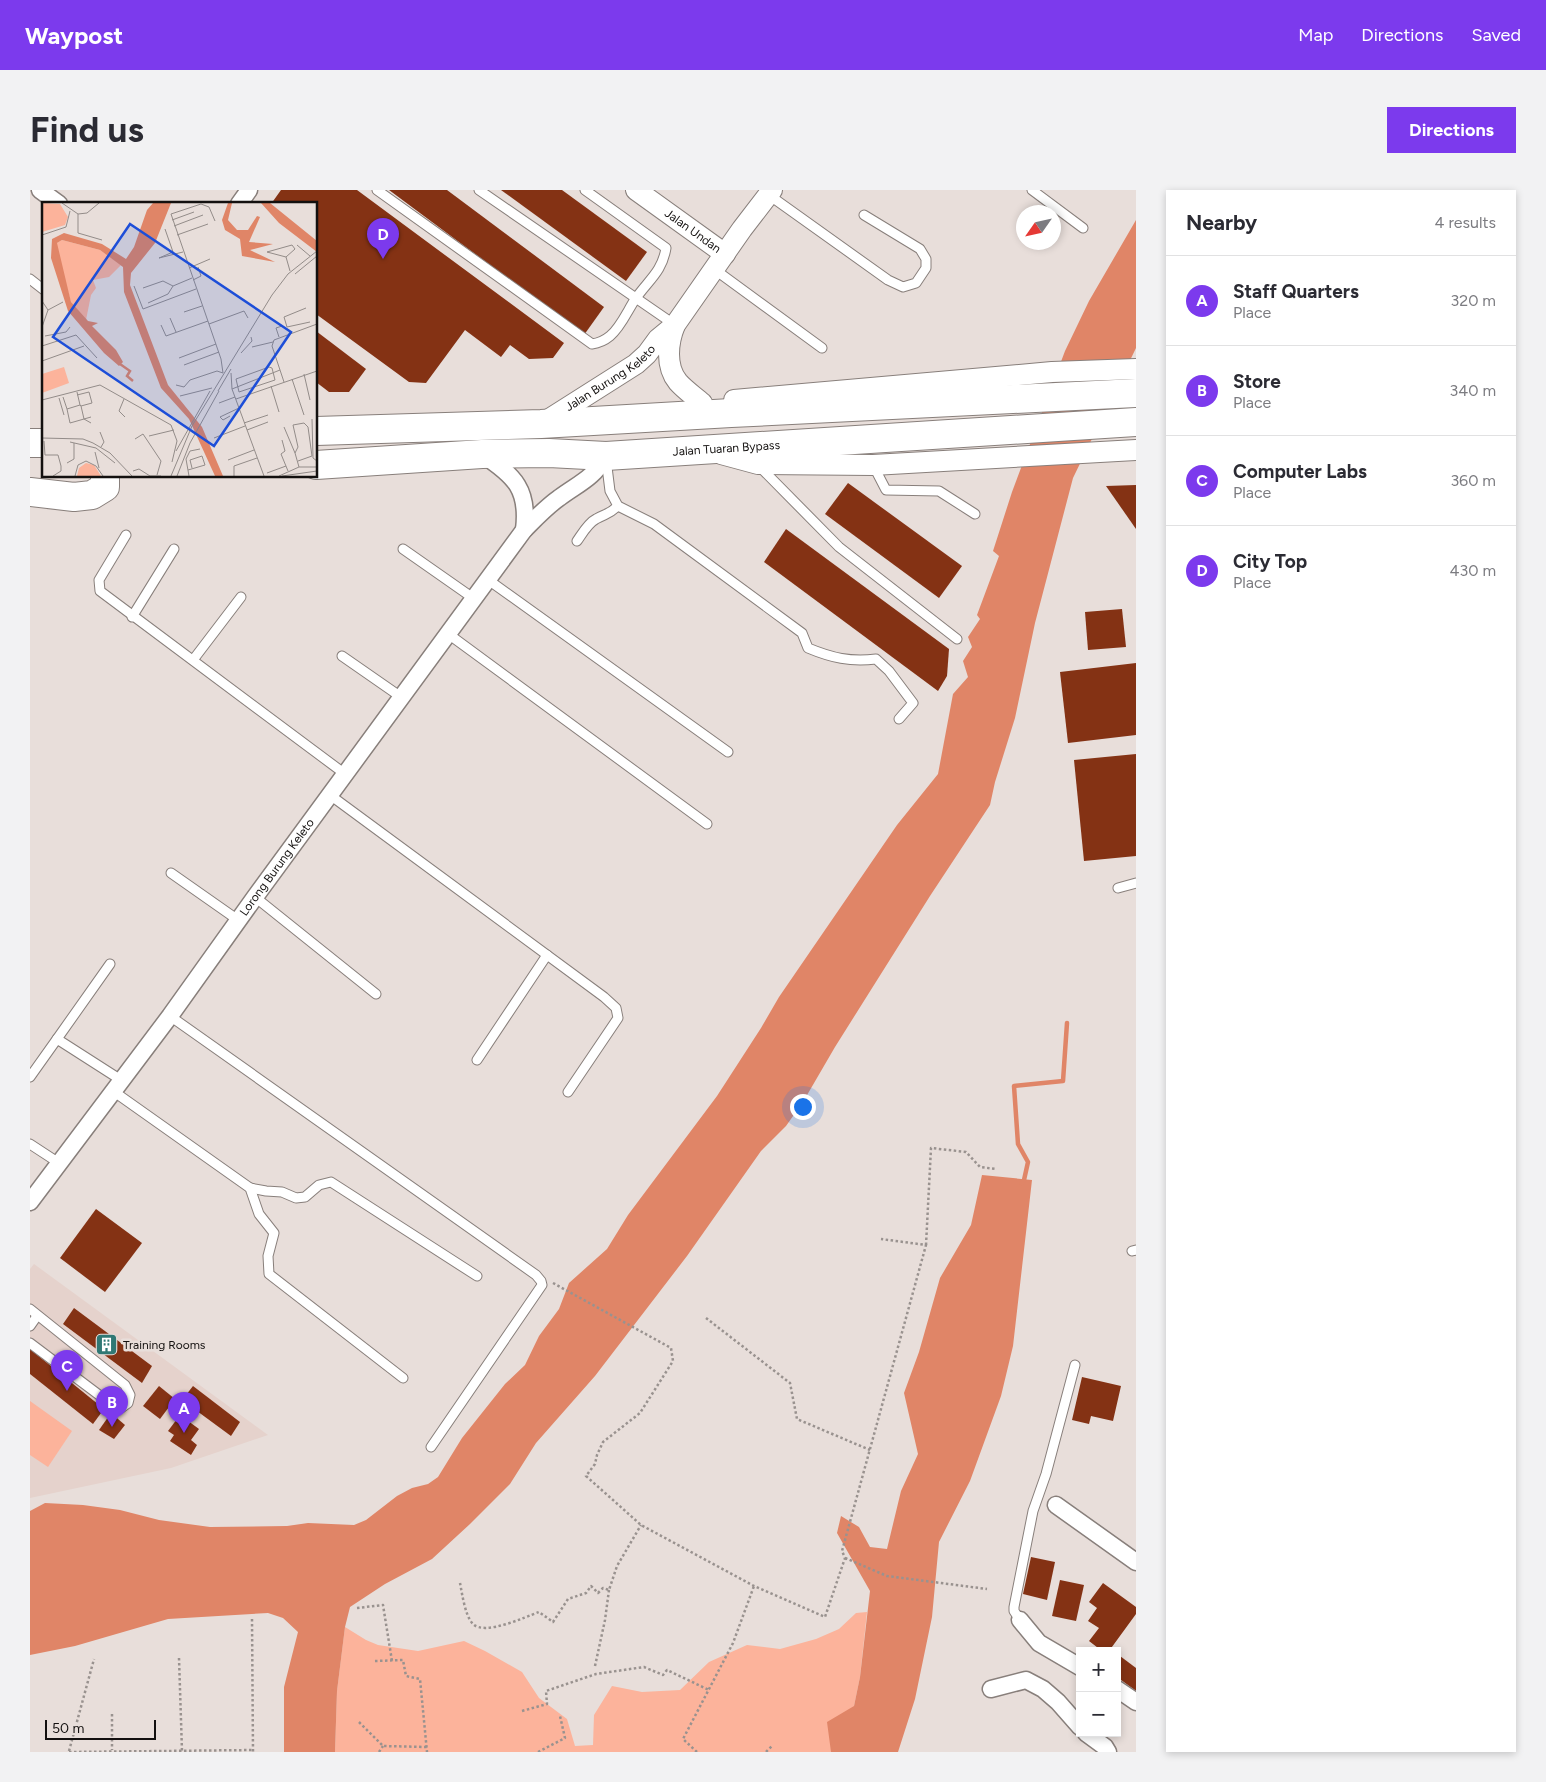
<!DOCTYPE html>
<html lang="en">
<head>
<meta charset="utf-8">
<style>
  :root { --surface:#fff; --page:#f2f2f3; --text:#2b2b33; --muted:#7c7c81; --line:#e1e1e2; --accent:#7c3aed }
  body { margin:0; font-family:Figtree,sans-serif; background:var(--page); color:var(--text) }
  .controls { position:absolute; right:15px; bottom:15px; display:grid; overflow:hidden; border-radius:0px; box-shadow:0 2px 8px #0003 }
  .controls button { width:45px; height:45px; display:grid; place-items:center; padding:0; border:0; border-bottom:1px solid var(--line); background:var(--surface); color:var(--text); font:25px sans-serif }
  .compass { position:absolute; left:986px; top:15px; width:45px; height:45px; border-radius:50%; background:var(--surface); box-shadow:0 2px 8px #0003; rotate:236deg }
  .scale { position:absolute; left:15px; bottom:12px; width:111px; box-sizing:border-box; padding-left:5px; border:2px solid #13100f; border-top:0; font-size:14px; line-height:18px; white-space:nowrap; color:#13100f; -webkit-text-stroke:4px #e8deda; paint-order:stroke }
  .you { position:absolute; left:772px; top:916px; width:18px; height:18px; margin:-12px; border:4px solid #fff; border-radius:50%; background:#1a73e8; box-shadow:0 0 0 8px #1a73e833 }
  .badge { display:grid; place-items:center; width:32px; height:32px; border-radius:50%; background:var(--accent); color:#fff; font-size:16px; font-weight:700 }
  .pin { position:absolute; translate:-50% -41px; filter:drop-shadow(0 1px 2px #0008) }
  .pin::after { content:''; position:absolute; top:26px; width:18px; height:15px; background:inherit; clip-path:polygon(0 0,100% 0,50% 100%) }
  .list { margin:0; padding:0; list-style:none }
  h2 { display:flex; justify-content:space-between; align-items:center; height:65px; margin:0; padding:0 20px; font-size:21px }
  h2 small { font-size:16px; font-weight:400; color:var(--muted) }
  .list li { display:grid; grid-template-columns:32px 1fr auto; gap:15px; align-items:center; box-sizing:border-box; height:90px; padding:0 20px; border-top:1px solid var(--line) }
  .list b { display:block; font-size:19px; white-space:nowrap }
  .list p { margin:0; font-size:16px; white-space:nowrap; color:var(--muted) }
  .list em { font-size:16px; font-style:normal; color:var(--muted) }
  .map { position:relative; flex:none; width:1106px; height:1562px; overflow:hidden; border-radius:0px }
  header { display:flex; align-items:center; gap:30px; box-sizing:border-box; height:70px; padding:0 25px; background:var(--accent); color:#fff }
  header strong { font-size:24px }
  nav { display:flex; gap:28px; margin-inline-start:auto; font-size:18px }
  .intro { display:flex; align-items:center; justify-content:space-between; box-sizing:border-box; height:120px; padding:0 30px }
  h1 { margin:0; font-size:35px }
  .button { padding:12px 22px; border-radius:0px; background:var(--accent); color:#fff; font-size:18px; font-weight:700 }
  main { display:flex; gap:30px; padding:0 30px }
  aside { flex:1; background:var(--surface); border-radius:0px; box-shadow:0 2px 8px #0003 }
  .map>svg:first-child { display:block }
  .built { fill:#e5d2cc }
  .green { fill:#fcb39b }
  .water { fill:#e08567 }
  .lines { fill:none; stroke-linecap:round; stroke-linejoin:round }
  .stream { stroke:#e08567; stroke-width:4.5 }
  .building { fill:#843214 }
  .service-casing { stroke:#887f7b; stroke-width:11 }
  .minor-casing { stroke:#887f7b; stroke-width:19 }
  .tertiary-casing { stroke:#887f7b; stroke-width:22 }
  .trunk-casing { stroke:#887f7b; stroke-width:30 }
  .path { stroke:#99928f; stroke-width:2.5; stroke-dasharray:2.5 2.5; stroke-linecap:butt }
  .service { stroke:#fff; stroke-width:9 }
  .minor { stroke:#fff; stroke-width:16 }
  .tertiary { stroke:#fff; stroke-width:20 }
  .trunk { stroke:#fff; stroke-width:28 }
  .labels { text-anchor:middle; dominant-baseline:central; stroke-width:5; stroke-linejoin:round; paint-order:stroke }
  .street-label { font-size:12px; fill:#13100f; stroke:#e8deda }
  .poi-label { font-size:12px; fill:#13100f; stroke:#e8deda; text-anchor:start }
  .inset-river { fill:none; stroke:#e08567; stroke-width:2.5 }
  .inset-road { fill:none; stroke:#938c89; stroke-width:1 }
  .view { fill:#1d4ed8; fill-opacity:0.15; stroke:#1d4ed8; stroke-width:2.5 }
  .inset-edge { fill:none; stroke:#13100f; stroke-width:2.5 }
</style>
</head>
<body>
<header>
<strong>Waypost</strong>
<nav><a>Map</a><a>Directions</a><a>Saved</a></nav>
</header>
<div class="intro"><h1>Find us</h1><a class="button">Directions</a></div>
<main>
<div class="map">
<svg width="1106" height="1562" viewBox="0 0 1106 1562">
  <rect width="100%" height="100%" fill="#e8deda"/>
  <path class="built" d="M4,1074L238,1245L141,1278L0,1308V1079Z"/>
  <g class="green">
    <path d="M0,1211L42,1241L18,1277L0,1265Z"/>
    <path d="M837,1422L830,1487L824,1516L801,1562H305L307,1501L315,1437L336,1450L348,1455L388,1461L434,1451L455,1461L492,1482L509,1508L537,1529L545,1556L563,1555L564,1525L582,1496L612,1502L650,1500L679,1472L717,1455L750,1459L786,1449L809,1439L826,1423Z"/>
  </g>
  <g class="water">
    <path d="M1106,30V158L1043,288L1005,433L985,528L965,592L960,615L900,706L805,857L773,912L756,936L731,961L657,1066L565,1186L506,1253L480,1294L440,1334L402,1369L355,1394L320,1417L315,1437L307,1501L305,1562H254V1497L268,1442L253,1428L238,1423L138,1429L45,1456L0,1465V1321L15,1313L53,1315L90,1320L129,1330L180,1337L257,1336L278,1333L324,1335L336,1330L367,1306L382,1298L398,1294L408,1287L432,1248L475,1194L495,1175L509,1146L529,1119L539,1093L577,1059L598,1025L687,906L731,838L749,807L867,635L908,584L923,504L938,487L933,471L942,457L938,447L950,429L947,425L969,366L963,361L982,302L1035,161L1059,111Z"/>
    <path d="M952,985L1002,990L983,1156L971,1206L940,1291L909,1352L902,1427L885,1509L868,1562H801L797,1532L824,1516L830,1487L840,1401L807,1343L811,1326L829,1337L840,1357L857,1359L871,1301L888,1264L874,1203L889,1162L910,1088L941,1035Z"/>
  </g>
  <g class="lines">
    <path class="stream" d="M992,993L994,990L998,972L988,954L984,896L1033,891L1037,833"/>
  </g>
  <g class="building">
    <path d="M251,0H327L534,153L523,168L499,169L480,155L471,167L435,140L396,193L379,192L286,124V14H241Z"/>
    <path d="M359,0H417L574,117L554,145Z"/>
    <path d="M471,0H532L617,62L596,91Z"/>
    <path d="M286,141L336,179L319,202H299L286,192Z"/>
    <path d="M818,293L932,376L909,408L795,324Z"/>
    <path d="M1106,295V339L1076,296Z"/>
    <path d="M756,339L919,459L917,486L908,501L734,372Z"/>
    <path d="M1092,419L1096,457L1058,460L1055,422Z"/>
    <path d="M1106,473V545L1038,553L1030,482Z"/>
    <path d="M1106,564V666L1054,671L1044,570Z"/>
    <path d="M66,1019L112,1053L75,1102L30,1068Z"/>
    <path d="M44,1118L122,1176L112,1193L33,1134Z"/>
    <path d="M0,1159L74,1219L63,1234L0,1184Z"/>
    <path d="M1052,1187L1091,1196L1083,1231L1061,1226L1059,1234L1042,1230Z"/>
    <path d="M129,1196L145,1209L130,1229L113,1216Z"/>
    <path d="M163,1196L210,1232L201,1246L152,1210Z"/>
    <path d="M81,1223L95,1235L84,1249L69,1240Z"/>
    <path d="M150,1225L169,1239L161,1250L167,1255L161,1265L140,1251L144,1245L138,1241Z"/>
    <path d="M1001,1367L1025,1372L1017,1410L993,1404Z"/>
    <path d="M1030,1390L1054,1395L1046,1431L1022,1426Z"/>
    <path d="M1073,1393L1106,1417V1424L1079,1461H1072L1059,1451L1069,1438L1058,1431L1067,1418L1059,1412Z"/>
    <path d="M1090,1466L1106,1478V1501L1087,1487V1470Z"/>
  </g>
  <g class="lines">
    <defs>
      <g id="service">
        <path d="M347,0L562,154C569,153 574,151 580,146C590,138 597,122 604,111C617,91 632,83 636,58L555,0"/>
        <path d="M449,0L645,135"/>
        <path d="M1002,0L1053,38"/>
        <path d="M739,5L858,90L873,97L886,93L896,78V69L890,59L834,25"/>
        <path d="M684,79L792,158"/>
        <path d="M0,89L14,100"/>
        <path d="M576,269L580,301L588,316L624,334L772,443L778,458C802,468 820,472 846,469L859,481L883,513L869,529"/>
        <path d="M843,275L856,300L909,301L945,324"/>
        <path d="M729,276L809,357L927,449"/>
        <path d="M96,345L69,390L70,401L315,584"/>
        <path d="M547,351C552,344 558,333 566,329C577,323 578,325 588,316"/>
        <path d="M373,359L443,408"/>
        <path d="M457,389L698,562"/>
        <path d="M102,427L144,359"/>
        <path d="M417,443L677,634"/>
        <path d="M312,466L371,507"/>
        <path d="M163,470L211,407"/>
        <path d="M300,605L574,807L586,818L588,828L538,902"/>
        <path d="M141,683L208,730"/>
        <path d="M1088,698L1106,693"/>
        <path d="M225,707L346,804"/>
        <path d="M140,826L506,1085L511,1091L512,1095L401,1257"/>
        <path d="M27,849L80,774"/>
        <path d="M447,870L517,765"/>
        <path d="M0,887L27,849L91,890"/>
        <path d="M83,901L220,998L229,1024L244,1043L238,1066L239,1084L373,1188"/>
        <path d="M0,954L29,973"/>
        <path d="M220,998L236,1001L252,1002L266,1008L275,1007L289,995L301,992L447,1086"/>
        <path d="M1102,1061L1106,1060"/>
        <path d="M0,1119L95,1195L100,1205L98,1213L91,1218L81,1214L0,1153"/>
        <path d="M0,1136L7,1126"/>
        <path d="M990,1430L984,1421V1417L1003,1321L1016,1284L1045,1175"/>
      </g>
      <g id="minor">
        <path d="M10,0L29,14"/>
        <path d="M209,14L219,0"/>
        <path d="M453,265C485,286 499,300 494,340"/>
        <path id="s1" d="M0,1012L140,826L225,707L494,340C505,329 516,317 529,308C549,293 563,289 576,266"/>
        <path d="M1026,1315L1106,1372"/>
        <path d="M990,1430L1009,1453L1050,1477"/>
        <path d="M961,1499L996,1490L1013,1499L1028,1512L1050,1537"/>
        <path d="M1087,1499L1106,1512"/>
        <path d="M1056,1543L1075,1557L1078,1562"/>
      </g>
      <g id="tertiary">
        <path id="s2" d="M606,0L695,64"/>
        <path d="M704,210L1022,182L1106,179"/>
        <path d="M672,213C664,206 655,200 648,192C635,176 638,152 645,135L712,39L742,0"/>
        <path id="s3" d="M513,233L606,174L617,164L628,149L645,135"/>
        <path d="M691,264L728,274L843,275L1106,260"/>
      </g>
      <g id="trunk">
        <path d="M286,241L511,234L701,223L1106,203"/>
        <path d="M0,253H14"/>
        <path id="s4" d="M286,275L452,264L519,263L576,266L1106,232"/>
        <path d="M0,302L44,307L62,305L75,297V286"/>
      </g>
    </defs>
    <use href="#service" class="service-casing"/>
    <use href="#minor" class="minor-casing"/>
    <use href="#tertiary" class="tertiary-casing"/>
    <use href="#trunk" class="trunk-casing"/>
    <g class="path">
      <path d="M896,1055L901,958L936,962L950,977L966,979"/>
      <path d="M523,1093L641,1158L643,1171L610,1223L573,1252L567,1265L565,1274L556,1286L611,1335L724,1396L795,1427L815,1368L812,1361L896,1055L851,1049"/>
      <path d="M676,1128L760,1193L767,1229L840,1260"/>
      <path d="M815,1368L857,1386L957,1399"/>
      <path d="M430,1393C432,1403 435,1426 443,1434C455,1446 495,1427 509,1422L523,1432L538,1409L556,1403L561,1396L568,1403L573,1398L579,1400L587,1376L611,1335"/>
      <path d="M327,1418L353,1415L362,1471"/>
      <path d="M222,1429L223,1562"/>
      <path d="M149,1468L152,1561"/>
      <path d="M345,1471L373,1470L376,1486L390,1489L397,1562"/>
      <path d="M565,1476L575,1430L579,1400"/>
      <path d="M492,1521L517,1514L516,1501L566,1484L614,1477L633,1485L637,1480L679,1500"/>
      <path d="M82,1524V1560"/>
      <path d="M329,1532L353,1556L397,1557"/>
      <path d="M39,1561L64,1469"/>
      <path d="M39,1562L223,1560"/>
      <path d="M349,1562L353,1556"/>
      <path d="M508,1562L535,1548L530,1526"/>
      <path d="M667,1562L653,1549L703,1453L724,1396"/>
      <path d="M736,1562L742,1556"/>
    </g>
    <use href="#service" class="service"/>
    <use href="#minor" class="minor"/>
    <use href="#tertiary" class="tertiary"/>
    <use href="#trunk" class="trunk"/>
  </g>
  <defs>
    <symbol id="building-square" viewBox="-11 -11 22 22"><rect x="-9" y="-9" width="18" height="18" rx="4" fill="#307874" stroke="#e8deda"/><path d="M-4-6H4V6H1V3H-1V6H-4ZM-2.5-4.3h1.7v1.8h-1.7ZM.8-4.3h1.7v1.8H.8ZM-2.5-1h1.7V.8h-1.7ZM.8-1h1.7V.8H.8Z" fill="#fff"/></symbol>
  </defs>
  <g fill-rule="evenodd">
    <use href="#building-square" x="64" y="1142" width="25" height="25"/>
  </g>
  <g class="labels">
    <g class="street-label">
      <text stroke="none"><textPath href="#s2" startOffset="70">Jalan Undan</textPath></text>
      <text stroke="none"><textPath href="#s3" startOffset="81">Jalan Burung Keleto</textPath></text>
      <text stroke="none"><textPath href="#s4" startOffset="411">Jalan Tuaran Bypass</textPath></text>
      <text stroke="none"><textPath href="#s1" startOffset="416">Lorong Burung Keleto</textPath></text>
    </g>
    <g class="poi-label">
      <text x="93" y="1155">Training Rooms</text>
    </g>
  </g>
  <g transform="translate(12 12)">
    <rect width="275" height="275" fill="#e8deda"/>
    <path d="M0,1L18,2L26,15L23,23L0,30ZM20,38L58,48L79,63L67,75L51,78L54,86L49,93L44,118L29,100L15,50V41ZM22,165L27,181L0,191V172ZM44,261L52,263L59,274H35L37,266Z" fill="#fcb39b"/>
    <path d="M111,1H129L113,41L89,71L88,83L126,183L160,225L181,274H173L147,217L119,186L82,90L81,65L58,48L20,38L15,41L29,100L46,119L56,121L50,124L74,148L81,160L77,164L62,151L26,109L9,56L10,37L22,31L60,42L84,57L92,45L105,8ZM186,1H190L186,18L195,28H206L215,14L218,15L207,40L231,42L208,48L233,60L200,54L198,37L183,28L180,18ZM219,1H228L275,39V50L237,21Z" fill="#e08567"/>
    <path class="inset-river" d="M78,162L88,169L85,174L91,179"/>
    <path class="inset-road" d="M20,1L36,12L45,11L57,1M36,12V31L60,38M130,18L152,10M132,24L161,13M123,27L131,50M0,33L24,25L28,9M135,33L166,22M255,43L268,54M131,50L117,56L141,50M244,55L225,50L250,43L253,47L244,55L248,69M147,66L168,57M253,72L275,54M151,78L159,74L156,65M92,84L101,107L154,87M101,86L121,79L131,84L150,76M0,99L6,108L0,125M106,101L126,92L131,84M264,106L242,115L245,125L268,120M6,108L21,100M142,110L160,104M128,116L134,130M167,122L202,109L206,116M119,123L124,134L166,119M3,134L24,130L28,125M237,135L234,126L240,124M0,144L34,133L55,156M210,145L231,140M199,151L210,139L209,135M137,156L174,142M0,159L42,144M142,163L177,150M227,165L230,166L233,178L197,190L194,177ZM189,171L190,187L222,274M262,172L268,198M250,177L262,213M242,180L230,144L232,138L275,122M134,183L142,185L148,178L175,169L181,171L179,157L129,12L159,2L167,5L173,19M229,184L237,210M190,187L238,168M176,189L189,167M35,190L38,203L39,204L50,201L47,190L35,193M138,194L170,186M21,195L25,207L38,203M17,196L22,213M82,197L77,209L83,215M194,197L275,169M0,198L58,183L129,223L135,239L130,260M177,201L193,195M25,207L28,221L42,217L39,204M188,214L181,218L178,215L197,206M49,215L42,217L49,221M270,217L271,256L275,259M202,221L226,213M242,225L253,251M205,228L226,220M58,230L62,240L59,245M107,234L132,228M0,236L41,237L51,241L68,251L90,274M172,236L203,224M93,237L101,232L119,259L115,273M240,238L243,249L239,252L246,269M2,239L3,253H16L19,264V269L11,274M28,240L54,246L73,261M134,249L168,189M53,250L57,266M186,258L212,248M256,259L270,254L266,225L262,221L251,223L256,245L253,251L257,265M25,261L32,257V241M146,268L163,263L160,254L148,258L150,266M91,269L97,267L108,274H119M225,271L244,264M33,274L36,263L44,259L54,264L61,274M129,274L150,224L230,93L246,72L275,49M135,274L148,241L177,189M147,274L144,257L148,249L158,247M192,274V264L215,256M237,274L257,265H275M240,274L275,269"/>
    <path class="view" d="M88,22L249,130L172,244L11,135Z"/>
    <rect width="275" height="275" class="inset-edge"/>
  </g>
</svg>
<div class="controls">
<button>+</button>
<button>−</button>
</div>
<svg class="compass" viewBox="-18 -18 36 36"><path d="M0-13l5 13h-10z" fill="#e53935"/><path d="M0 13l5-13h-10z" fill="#7c7c81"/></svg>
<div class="scale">50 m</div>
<div class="you"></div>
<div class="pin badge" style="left:154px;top:1243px">A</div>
<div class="pin badge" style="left:82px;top:1237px">B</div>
<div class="pin badge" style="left:37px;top:1201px">C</div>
<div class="pin badge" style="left:353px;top:69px">D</div>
</div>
<aside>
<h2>Nearby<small>4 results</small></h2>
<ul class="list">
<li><span class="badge">A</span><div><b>Staff Quarters</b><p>Place</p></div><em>320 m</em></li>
<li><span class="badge">B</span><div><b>Store</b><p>Place</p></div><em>340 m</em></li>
<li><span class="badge">C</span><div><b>Computer Labs</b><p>Place</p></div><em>360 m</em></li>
<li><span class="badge">D</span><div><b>City Top</b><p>Place</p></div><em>430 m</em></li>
</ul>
</aside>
</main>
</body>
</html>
